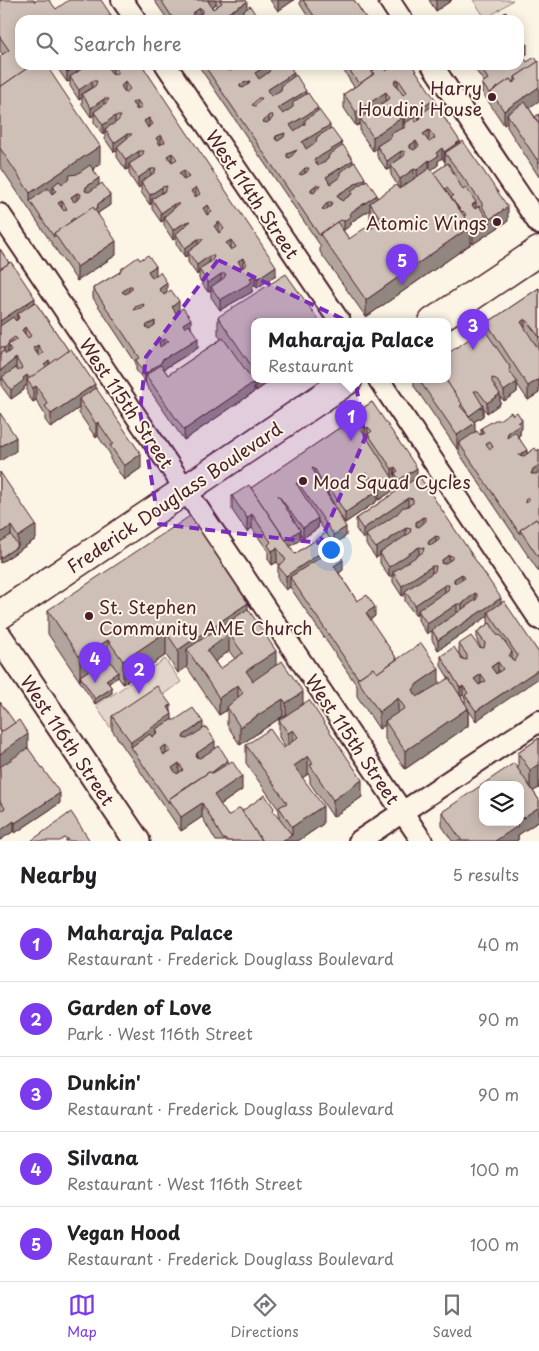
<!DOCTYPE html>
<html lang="en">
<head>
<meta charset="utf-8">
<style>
  :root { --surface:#fff; --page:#f2f2f2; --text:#202124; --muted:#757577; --line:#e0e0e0; --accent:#7c3aed }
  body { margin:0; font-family:"Playpen Sans",sans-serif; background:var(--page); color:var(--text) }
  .controls { position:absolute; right:15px; bottom:15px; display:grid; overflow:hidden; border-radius:10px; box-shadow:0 2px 12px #0003 }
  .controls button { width:45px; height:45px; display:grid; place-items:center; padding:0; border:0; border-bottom:1px solid var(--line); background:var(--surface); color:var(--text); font:25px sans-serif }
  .you { position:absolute; left:330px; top:549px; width:18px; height:18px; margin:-12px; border:4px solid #fff; border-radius:50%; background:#1a73e8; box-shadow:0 0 0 8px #1a73e833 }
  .badge { display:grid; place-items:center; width:32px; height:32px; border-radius:50%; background:var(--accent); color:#fff; font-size:16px; font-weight:700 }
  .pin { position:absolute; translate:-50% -41px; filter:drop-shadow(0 1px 2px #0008) }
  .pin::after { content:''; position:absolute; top:26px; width:18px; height:15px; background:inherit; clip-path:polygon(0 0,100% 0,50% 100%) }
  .popup { position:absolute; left:251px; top:318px; width:200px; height:65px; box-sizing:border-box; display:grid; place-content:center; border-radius:10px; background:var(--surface); filter:drop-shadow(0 1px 4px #0005); font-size:16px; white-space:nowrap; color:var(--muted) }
  .popup b { font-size:19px; color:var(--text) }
  .popup::after { content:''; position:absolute; left:50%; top:100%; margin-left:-10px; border:10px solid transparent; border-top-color:var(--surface) }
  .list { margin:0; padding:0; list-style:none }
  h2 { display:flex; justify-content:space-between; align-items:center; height:65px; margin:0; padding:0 20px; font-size:21px }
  h2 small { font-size:16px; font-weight:400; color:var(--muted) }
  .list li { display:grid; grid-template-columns:32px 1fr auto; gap:15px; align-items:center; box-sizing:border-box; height:75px; padding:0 20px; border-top:1px solid var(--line) }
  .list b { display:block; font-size:19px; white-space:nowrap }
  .list p { margin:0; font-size:16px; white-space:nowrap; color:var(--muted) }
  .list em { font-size:16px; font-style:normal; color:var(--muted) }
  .icon { flex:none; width:28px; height:28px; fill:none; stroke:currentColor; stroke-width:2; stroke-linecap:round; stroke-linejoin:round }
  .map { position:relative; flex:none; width:539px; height:841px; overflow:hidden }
  .search { position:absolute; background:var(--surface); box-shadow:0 2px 12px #0003; left:15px; right:15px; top:15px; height:55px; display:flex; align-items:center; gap:12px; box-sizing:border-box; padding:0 18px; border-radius:15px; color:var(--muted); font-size:19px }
  .sheet { height:440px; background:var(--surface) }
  nav { display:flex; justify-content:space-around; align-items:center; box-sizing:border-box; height:70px; border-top:1px solid var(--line); background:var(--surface); font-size:14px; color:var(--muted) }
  nav a { display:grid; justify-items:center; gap:2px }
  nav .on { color:var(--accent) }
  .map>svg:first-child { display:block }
  .green { fill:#e2d5ca; stroke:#967a7a }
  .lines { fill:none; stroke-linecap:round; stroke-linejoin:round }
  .minor-casing { stroke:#4a1f2b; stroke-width:24 }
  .tertiary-casing { stroke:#4a1f2b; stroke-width:29 }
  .secondary-casing { stroke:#4a1f2b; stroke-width:31 }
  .minor { stroke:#fcf5e5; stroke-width:20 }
  .tertiary { stroke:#fcf5e5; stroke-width:25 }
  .secondary { stroke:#fcf5e5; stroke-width:28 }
  .wall { fill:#b2a59d; stroke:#4a1f2b; fill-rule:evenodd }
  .shaded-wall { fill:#918680; stroke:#4a1f2b }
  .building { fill:#cfc0b7; stroke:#4a1f2b; fill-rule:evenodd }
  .marked { fill:#7b2cbf; fill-opacity:0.2; stroke:#7b2cbf; stroke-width:4; stroke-dasharray:10 6; stroke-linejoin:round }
  .poi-dot { fill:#4a1f2b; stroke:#fcf5e5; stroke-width:2 }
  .labels { text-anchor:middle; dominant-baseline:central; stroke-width:4; stroke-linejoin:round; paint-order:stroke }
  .poi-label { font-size:18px; fill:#4a1f2b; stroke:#fcf5e5; text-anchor:end }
  .street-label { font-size:18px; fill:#4a1f2b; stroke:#fcf5e5 }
</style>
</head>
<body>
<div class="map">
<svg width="539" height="841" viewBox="0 0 539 841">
  <rect width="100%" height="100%" fill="#fcf5e5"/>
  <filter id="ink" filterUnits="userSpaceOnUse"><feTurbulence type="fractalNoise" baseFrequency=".02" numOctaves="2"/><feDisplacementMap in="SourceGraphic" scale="10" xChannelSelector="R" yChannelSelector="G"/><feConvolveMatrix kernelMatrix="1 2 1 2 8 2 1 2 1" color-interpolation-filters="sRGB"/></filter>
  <g filter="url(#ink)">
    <g class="green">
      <path d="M473,0H513L486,19Z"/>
      <path d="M165,659L181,682L112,730L96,706Z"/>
    </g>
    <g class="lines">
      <defs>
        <g id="minor">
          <path d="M122,0L136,20"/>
          <path d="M389,0L402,20"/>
          <path d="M166,65L340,322"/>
          <path d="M432,65L539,224"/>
          <path d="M0,214L422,841"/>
          <path d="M379,380L539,619"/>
          <path d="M359,841L539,721"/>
        </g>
        <path id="tertiary" d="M0,638L137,841"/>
        <g id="secondary">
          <path d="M433,322L539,251"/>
          <path d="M0,615L348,380"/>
        </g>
      </defs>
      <use href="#minor" class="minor-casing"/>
      <use href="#tertiary" class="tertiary-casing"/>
      <use href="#secondary" class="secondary-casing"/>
      <use href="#minor" class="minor"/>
      <use href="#tertiary" class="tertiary"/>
      <use href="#secondary" class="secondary"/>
    </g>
    <g class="wall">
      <path d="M0,0L35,2L56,9L111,15L112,20H20L100,164L93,169L99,185L110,205L98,213V214L116,255L77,281L0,166V56L3,55L0,51Z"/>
      <path d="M154,0H246L232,20H168ZM216,4L218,6L213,9L212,7Z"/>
      <path d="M270,0H294L278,11Z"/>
      <path d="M300,0H354L367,20H310L300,4Z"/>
      <path d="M429,0H452L436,11Z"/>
      <path d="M519,32L527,54L524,56L529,108L535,117L539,114V177L507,127V123L504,125L482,92V83L484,82L472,65H519Z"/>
      <path d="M58,65H142L276,275L257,288L255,285L252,287V292L220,310L211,297V291L208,292L199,279V273L197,275L188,262V255L185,257L176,244V238L173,240L164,226V220L161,222L152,209V203L150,205L141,192V186L138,188L129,174V168L126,170L117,157V151L114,152L105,139V133L103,135L94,122V115L91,117L82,104V98L79,100L70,86V81L67,82L58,69Z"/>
      <path d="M198,65H289L294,76L377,198L400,189L391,175V168L387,170L377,156V148L373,151L360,132V124L356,126L344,108V94L354,87L342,68V65H412L508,221L473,244L471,242V244L366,317L320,252V245ZM442,158L444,161H445V165L433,173L431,170L438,165V161ZM370,210V221L374,226L370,229L349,239L343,230L351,225V222Z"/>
      <path d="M0,249L35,302L95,389L141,468L124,480L110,459V454L98,436L96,438L79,413V408L51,428L45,420V415L36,400L33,402L27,394V385L24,387V390L11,399L2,387V379L0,381Z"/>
      <path d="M140,260L156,275L179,311L191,327L198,348L164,369L168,375L221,339L218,335V317L318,322H255V380H272L256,391L254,388V392L184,440L146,385V383L136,370V363L93,298V288Z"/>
      <path d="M539,288V393L528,400L517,384V392L504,401L500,396V404L487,413L483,407V416L474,422L475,433L480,435L481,434V428L522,429L520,431V435L518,436L527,453L537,451L539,449V572L459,453V448L457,449L414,386V380H447L487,333V323Z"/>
      <path d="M372,402L417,477L501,603L539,653L476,721L468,709V726L405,769L385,739V725L379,729L357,696V686L290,587L286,590L278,580V566L279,565L277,562L272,565L268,559V551L252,528L247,532L232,510V496L251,488L354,418V414ZM395,481V487L397,491L356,519V529L363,539L366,536V544L376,558L380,555V563L389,577L393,575V582L402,596L405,594V601L415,615L418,613V620L427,634L432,631V640L438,650L488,616V622L489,623L477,632V641L481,648L459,644V654L463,659L441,656V666L453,685L439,684L397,659L370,620L375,616L357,601L339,573L343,570L334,548V544L346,536L327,494H328L345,523L377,501V498L379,500L394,490V482ZM318,521L326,533L295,554L290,546L300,540V533L303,538L318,528ZM463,695L465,698V703L461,697Z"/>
      <path d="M0,472L36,539L0,563Z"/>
      <path d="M248,609L276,666L303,703L362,797L333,817L310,783V777L308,774L302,778L323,824L298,841H216L202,817L181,831L112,730V716L171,711L172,720L203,729L215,748L228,763L242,790L220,805L228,816L242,811L274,812L279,818V810L246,763V745L283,748L285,747L279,737V720L283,716L240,745L227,725V710L219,715L187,667L178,673L166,655L123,684L118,677L109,683L112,693L95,704L48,634V610ZM229,651L235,659L220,669L215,662Z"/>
      <path d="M0,702L28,748L60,803L15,833L14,831L0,840Z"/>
      <path d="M539,738V788L533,791L539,800V821L518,835V840L516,841H452L442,826V812L518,768V753Z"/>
    </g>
    <g class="shaded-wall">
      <path d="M208,0H216V4L208,10Z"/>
      <path d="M278,0H294L278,11Z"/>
      <path d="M436,0H452L436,11Z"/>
      <path d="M247,2V11L232,20H219V18Z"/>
      <path d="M200,8V18L192,17L193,13Z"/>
      <path d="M111,15V20H104Z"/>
      <path d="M527,44V54L519,59V50Z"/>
      <path d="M82,65H84V73L70,77V81L67,82V72Z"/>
      <path d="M113,65V75L108,78V68Z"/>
      <path d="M230,65H234V72L228,76V66Z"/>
      <path d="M268,65H283L255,83V73Z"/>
      <path d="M294,73V83L267,100V90Z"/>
      <path d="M398,79V93L394,82Z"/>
      <path d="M92,81V91L82,94V98L79,100V90Z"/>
      <path d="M250,81V90L240,87V84Z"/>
      <path d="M125,82V92L121,96V86Z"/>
      <path d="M539,87V101L511,120L507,114V123L504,125V111Z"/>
      <path d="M306,91V100L278,117V108Z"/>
      <path d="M386,92V106L360,118V124L356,126V112Z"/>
      <path d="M104,99V109L94,112V115L91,117V108Z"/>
      <path d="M435,99V113L421,118L419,115V124V110Z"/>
      <path d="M137,100V110L132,113V103Z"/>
      <path d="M415,104V118L406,127L404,124V120L411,107Z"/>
      <path d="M318,108V118L290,135V125Z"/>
      <path d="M269,115V125L263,122Z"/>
      <path d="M115,116V126L105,129V133L103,135V125Z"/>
      <path d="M403,117V131L377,146V148L373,151V137Z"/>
      <path d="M149,118V127L144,131V121Z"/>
      <path d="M330,125V135L302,152V142Z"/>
      <path d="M429,130V139L423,143V134Z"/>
      <path d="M285,133V143L276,146V136Z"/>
      <path d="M127,134V144L117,147V151L114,152V143Z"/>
      <path d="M161,135V145L156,148V138Z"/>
      <path d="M416,141V150L410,154V145Z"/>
      <path d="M460,141V150L445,153V161H444V152Z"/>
      <path d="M342,143V153L314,169V160Z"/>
      <path d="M100,146V164L56,193V191L53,186V195L30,201V193Z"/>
      <path d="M442,148V158L438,161V165L430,171V161L436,153Z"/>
      <path d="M297,150L287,167V154Z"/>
      <path d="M139,151V161L129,164V168L126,170V160Z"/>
      <path d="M401,151V161L391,165V168L387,170V161Z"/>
      <path d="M172,153V162L167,156Z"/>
      <path d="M353,160V170L326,187V177Z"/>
      <path d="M429,160V169L417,180V170Z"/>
      <path d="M305,168V177L299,174Z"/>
      <path d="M151,169V179L141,182V186L138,188V178Z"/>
      <path d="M414,169V179L400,189V179Z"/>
      <path d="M184,170V180L179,183V173Z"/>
      <path d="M99,178V188L86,197L85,191L86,187Z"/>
      <path d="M365,178V187L337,204V195Z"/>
      <path d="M316,185V195L311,198V189Z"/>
      <path d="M162,187V196L152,199V203L150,205V195Z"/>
      <path d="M196,187V197L191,200V191Z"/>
      <path d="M77,193V203L71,207V197Z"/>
      <path d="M110,195V205L98,213L97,218L77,223L98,204Z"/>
      <path d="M377,195V205L370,203V210L351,222V225L344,230V221L350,213Z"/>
      <path d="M62,201V210L58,203Z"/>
      <path d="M328,202V212L322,209Z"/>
      <path d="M476,202V212L472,205Z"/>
      <path d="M174,204V214L164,217V220L161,222V213Z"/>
      <path d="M208,205V215L203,218V208Z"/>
      <path d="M508,207V221L473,244V234L490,223V219Z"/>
      <path d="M186,222V231L176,234V238L173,240V230Z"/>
      <path d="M219,222V232L214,236V226Z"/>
      <path d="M471,226V244L366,317V300Z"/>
      <path d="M198,239V249L188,252V255L185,257V248Z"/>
      <path d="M231,240V250L226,243Z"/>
      <path d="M116,241V255L77,281V267Z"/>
      <path d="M209,256V266L199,269V273L197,275V265Z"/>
      <path d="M243,258V267L238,271V261Z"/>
      <path d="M156,266V276L148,281V271Z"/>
      <path d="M276,266V275L257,288V279Z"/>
      <path d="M221,274V284L211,287V291L208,292V283Z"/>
      <path d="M255,275V285L252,287V292L220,310V300Z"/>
      <path d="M167,283V293L159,298V289Z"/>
      <path d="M129,286V296L122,292Z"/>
      <path d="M35,298V312L19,318L17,314V324L0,335V321Z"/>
      <path d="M179,301V311L172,316V307Z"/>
      <path d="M191,319V329L183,334V324Z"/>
      <path d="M525,319V333L521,322Z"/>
      <path d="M155,321V331L146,327L147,325Z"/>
      <path d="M25,327V337L22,330Z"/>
      <path d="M198,338V348L162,370L146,375L145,383V374L161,361Z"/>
      <path d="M164,339V348L159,352V342Z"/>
      <path d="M8,345V355L4,358V348Z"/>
      <path d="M38,345V354L33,348Z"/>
      <path d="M16,358V368L0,381V371Z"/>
      <path d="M49,361V371L48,379L36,387V400L33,402V388L44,365Z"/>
      <path d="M27,375V385L24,387V390L11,399V390L23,378Z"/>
      <path d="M539,379V393L528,400V386Z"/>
      <path d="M256,380H272L256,391Z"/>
      <path d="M254,382V392L184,440V430Z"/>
      <path d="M517,382V392L504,401V391Z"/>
      <path d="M95,384V398L79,399V408L51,428V414Z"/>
      <path d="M500,394V404L487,413V403Z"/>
      <path d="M483,406V416L469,425V416Z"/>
      <path d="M522,420V429L520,431V435L508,443L507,438L508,433L518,423Z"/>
      <path d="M98,422V436L96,438V424Z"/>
      <path d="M475,423V437L459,443V448L457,449V435Z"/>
      <path d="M368,427V441L365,443V429Z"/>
      <path d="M16,437V451L0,461V447Z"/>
      <path d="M527,450V460L519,455Z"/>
      <path d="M141,454V468L124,480V466Z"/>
      <path d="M539,465V475L531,474L533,469Z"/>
      <path d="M395,467L394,490L379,500V490L392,481V469Z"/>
      <path d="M417,468V482L399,494V480Z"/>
      <path d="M328,484V494L324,496V486Z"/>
      <path d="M377,491V501L345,523V513Z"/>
      <path d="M408,498V508L363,539V529Z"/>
      <path d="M252,514V528L247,532V518Z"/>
      <path d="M423,517V527L416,531V522Z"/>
      <path d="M318,518V528L303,538V528Z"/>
      <path d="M36,525V539L0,563V558L18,546V537Z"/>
      <path d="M11,526V540L0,547V533Z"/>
      <path d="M346,527V536L334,545V535Z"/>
      <path d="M406,528V537L380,553V555L376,558V548Z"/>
      <path d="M300,530V540L286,549V540Z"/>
      <path d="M436,536V546L428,544L429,541Z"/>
      <path d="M334,544V558L290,577V587L286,590V576Z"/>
      <path d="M419,547V557L393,572V575L389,577V567Z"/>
      <path d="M277,548V562L272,565V551Z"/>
      <path d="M449,555V565L441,563L442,560Z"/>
      <path d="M343,560V570L334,576V566Z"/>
      <path d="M432,566V576L405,591V594L402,596V586Z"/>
      <path d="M462,574V584L454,582V579Z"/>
      <path d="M445,585V595L418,610V613L415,615V605Z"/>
      <path d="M475,593V603L462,614V604Z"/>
      <path d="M501,598V608L488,612V616L438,650V640Z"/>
      <path d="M248,603V626L229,634V651L207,668L187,649V667L178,673V650Z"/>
      <path d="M457,604V614L427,634V624Z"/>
      <path d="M375,607V616L366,623V613Z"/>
      <path d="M166,632V655L123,684V661Z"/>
      <path d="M108,640V663L80,676V681V658Z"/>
      <path d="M276,651V669L246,688V671Z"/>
      <path d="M512,652V662L509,655Z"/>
      <path d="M498,662V672L491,677V667Z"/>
      <path d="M439,669V687L417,702L413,690L417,684Z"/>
      <path d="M539,669V678L476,721V711Z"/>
      <path d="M118,672V677L106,685V680Z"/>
      <path d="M481,674V683L474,688V679Z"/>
      <path d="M238,685V702L227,707V710L219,715V698Z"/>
      <path d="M463,686V695L460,697V688Z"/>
      <path d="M112,688V693L95,704V699Z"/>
      <path d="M303,692V710L286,721V703Z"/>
      <path d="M398,698V716L385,721V725L379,729V712Z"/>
      <path d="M283,699V716L240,745V727Z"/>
      <path d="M171,705V715L172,714V728L158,732L156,729V739L131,747V742Z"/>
      <path d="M468,708V726L405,769V751Z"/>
      <path d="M203,722V732L184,744L183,738L184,735Z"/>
      <path d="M293,730V747L288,751V733Z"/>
      <path d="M28,734V757L0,777V742Z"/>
      <path d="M215,741V750L197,763V753Z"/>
      <path d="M166,745V754L160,759V749Z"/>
      <path d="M308,756V774L294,784V766Z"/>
      <path d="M228,760V769L194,786Z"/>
      <path d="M179,763V773L172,778V768Z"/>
      <path d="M539,764V788L530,793V770Z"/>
      <path d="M242,776V790L214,809V795Z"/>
      <path d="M362,780V797L333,817V800Z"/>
      <path d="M60,793V803L15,833V823Z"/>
      <path d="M202,803V817L181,831V817Z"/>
      <path d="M323,806V824L298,841H283L292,835V827Z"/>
      <path d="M539,807V821L518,835V840L516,841H495L516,823L520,822V820Z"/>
      <path d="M14,821V831L0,840V831Z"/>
    </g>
    <g class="building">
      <path d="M0,0H34L35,2L37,0H49L56,9L69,0H101L111,15L104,20H20V65H32L0,87V56L9,50L0,37Z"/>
      <path d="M161,0H208V1L213,9L222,3L220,0H246L247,2L219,18L221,20H174ZM200,8L203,10L202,13L192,17L193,13Z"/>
      <path d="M303,0H354L367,20H317Z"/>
      <path d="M250,6L259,20H232Z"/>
      <path d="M506,12L510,19L508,20H494Z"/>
      <path d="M519,32L527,44L519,50L527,62L535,57L538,62L515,77V80L512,82L510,79L491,92V96L482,83L488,79L479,65H519Z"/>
      <path d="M539,61V87L504,111L491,92L510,79L513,83L517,80L515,77Z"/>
      <path d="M32,65H46L100,146L30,193L0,148V87Z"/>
      <path d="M62,65H82L67,72Z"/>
      <path d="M84,65H113L108,68L113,75L118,72L113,65H142L276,266L257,279L255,275L250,278L252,282L220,300L211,287L224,278L226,274H221L208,283L199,269L212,261L214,256H209L197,265L188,252L200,243L203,239H198L185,248L176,234L191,221L186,222L173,230L164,217L179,204H174L161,213L152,199L165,191L167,186L162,187L150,195L141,182L154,173L156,169H151L138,178L129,164L142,156L144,151H139L126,160L117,147L132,134H127L114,143L105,129L118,121L121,116H115L103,125L94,112L106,103L109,99H104L91,108L82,94L95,86L97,81H92L79,90L70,77L83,68ZM125,82L130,89L125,93L121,86ZM137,100L142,107L137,110L132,103ZM149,118L153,124L148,128L144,121ZM161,135L165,142L160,145L156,138ZM172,153L177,159L172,162L167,156ZM184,170L189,177L184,180L179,173ZM196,187L200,194L195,197L191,191ZM208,205L212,212L207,215L203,208ZM219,222L224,229L219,233L214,226ZM231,240L236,247L231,250L226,243ZM243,258L247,264L242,268L238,261Z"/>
      <path d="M204,65H230L228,66V70L231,71L236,65H268L255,73L259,79L269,72L270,68L273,65H289L294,73L267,90L271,96L281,90L282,85L296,75L306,91L278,108L283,114L293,107V102L308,93L318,108L290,125L294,131L305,124V120L319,110L330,125L302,142L304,145L306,149L316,142L317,137L331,128L342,143L314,160L318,166L328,159L329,155L343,145L353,160L326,177L330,184L340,177V172L355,162L365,178L337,195L339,198L342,201L352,194V190L367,180L377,195L350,213L351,216L344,221L340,220L320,234V236ZM250,81L249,84L243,88L240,87V84ZM258,98H262L255,106L252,105ZM269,115H273L272,119L267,123L263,122ZM285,133L284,137L278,141L275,139L276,136ZM297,150L290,158L287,157V154ZM305,168H309L307,172L302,175L299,174ZM316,185H320L314,193L311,192V189ZM328,202H332L331,206L325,210L322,209Z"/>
      <path d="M346,65H381L372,71V75L359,84Z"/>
      <path d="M381,65H383L386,71L390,68L388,65H412L435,99L419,110L415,104L411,107L413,114L404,120L403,117L373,137L360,118L390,98L386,92L356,112L344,94L374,74L372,71ZM398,79L407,92L403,95L394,82Z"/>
      <path d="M525,102L539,124V163L507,114Z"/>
      <path d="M435,104L460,141L444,152L442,148L436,153L438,156L430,161L429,160L417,170L414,169L400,179L391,165L404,156L405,152L401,151L387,161L377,146L391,137L392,133L406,127L404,124L413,118L416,122L421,118L419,115ZM429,130L435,138L429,142L423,134ZM416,141L419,146L414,150L410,148V145Z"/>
      <path d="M539,114V124L535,117Z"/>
      <path d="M463,141L508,207L490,219L482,206V203L445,153Z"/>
      <path d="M448,163L463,190L466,188L476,202L472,205L475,209L479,206L490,223L473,234L471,232V226L464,216L466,215L463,211L462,212L451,198L453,196L447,188L445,189L433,173Z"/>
      <path d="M90,165L99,178L86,187L85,191L89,192L102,183L110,195L98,204L97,209L95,210L93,207L75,220L74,218L70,221L71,222L54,233V237L30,201L48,188L52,194L56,191L53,186L59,181L62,184L68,180L70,175L77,174ZM77,193L81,194L80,198L74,202L71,197ZM62,201L67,209L64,211L58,203Z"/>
      <path d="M430,168L471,226L366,300L320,234L337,222L349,239L368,226L370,229L382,221L370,203L396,185L399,189Z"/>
      <path d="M93,207L116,241L77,267L54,233Z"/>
      <path d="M0,249L9,263L0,269Z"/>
      <path d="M148,255L156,266L148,271L152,278L160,272L167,283L159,289L164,295L171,290L179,301L172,307L176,313L183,308L191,319L183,324L185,328L189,325L198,338L161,361L162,362L145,374L136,360L140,358L93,288L120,272L121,269L138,257L140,260ZM129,286H132V289L126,294L122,292ZM144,304L143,307L134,310L135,307ZM155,321V325L149,329L146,327L147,325ZM164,339L169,341L160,347L159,342Z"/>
      <path d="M11,262L35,298L0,321V269Z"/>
      <path d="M286,274L318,319L317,322H255V371L218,317Z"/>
      <path d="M539,288V338L537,334L525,319L521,322L539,350V379L528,386L487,323Z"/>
      <path d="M35,302L69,351L51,364L49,361L44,365L46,367L30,379L27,375L23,378L24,380L11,390L2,377L16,368L18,371L22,368L16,358L0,371V354L4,351L6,354L11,350L8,345L4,348L0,347V326L13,317L16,321L19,318L17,314ZM25,327L31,336L28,338L22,330ZM15,337L17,339L8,345L9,341ZM38,345L43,353L39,356L33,348Z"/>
      <path d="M484,329L510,367L509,370L517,382L504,391L496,379L492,378V382L500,394L487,403L478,391H474L483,406L469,416L446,380H447V354Z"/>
      <path d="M223,338L254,382L184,430L146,375L161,365L168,375Z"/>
      <path d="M71,349L95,384L51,414L45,406L48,404L36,386L33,388L27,380Z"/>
      <path d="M419,380H446L462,404L460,406L475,423L457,435Z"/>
      <path d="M96,388L141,454L124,466L110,445L113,444L98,422L96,424L79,399Z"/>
      <path d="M372,402L417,468L399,480L395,473L398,471L395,467L392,469L368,434L372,431L368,427L365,429L354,414Z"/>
      <path d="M511,412L513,415L517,412L522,420L518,423L520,425L508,433L507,438L515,432L527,450L519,455L524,456L535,448L537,451L539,449V465L533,469L531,474H536L539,472V522H538L536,519L520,530V534L459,443L477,431L480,435L484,433L481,428L495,420H499ZM490,442L493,447L490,449L486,444ZM528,498L529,501L526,503L525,500Z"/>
      <path d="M0,413L16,437L0,447Z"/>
      <path d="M354,418L394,480L379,490L367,473L365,474L377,491L345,513L328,484L324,486L315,469L312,468L346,527L334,535L299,484L296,483L318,518L303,528L278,495L300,530L286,540L251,488Z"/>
      <path d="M0,472L36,525L18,537L11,526L0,533Z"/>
      <path d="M419,476L501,598L438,640L432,630L477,599V594L475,593L462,604H457L427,624L418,610L448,590L449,585H445L415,605L405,591L435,571L436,566H432L402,586L393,572L423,552L424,548L419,547L389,567L380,553L410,533L411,529L406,528L376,548L366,535L397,514L403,507H406L413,503V499L408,498L363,529L356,519ZM423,517L426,518V521L419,527L416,526V522ZM436,536L439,537V540L432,545L428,544L429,541ZM449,555L452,556V559L444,564L441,563L442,560ZM462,574L465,578L457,583L454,582V579Z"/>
      <path d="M249,485L295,554L326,533L334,544L286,576L278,566L286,560L277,548L272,551L268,545L271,542L252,514L247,518L232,496Z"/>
      <path d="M190,516L248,603L178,650L166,632L123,661L108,640L80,658L48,610Z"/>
      <path d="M536,519L539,523V558L520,530Z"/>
      <path d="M11,535L18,546L0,558V542Z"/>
      <path d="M335,548L343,560L334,566L357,601L367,595L375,607L366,613L397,659L377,673L373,668L358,678L290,577Z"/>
      <path d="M504,601L539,653V669L476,711L465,695L468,693L463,686L460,688L441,656L454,647L462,659L467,660V655L459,644L471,636L479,647L484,648L485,643L477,632L490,623L497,635L501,636L512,652L509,655L514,662L518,656L488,612ZM498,662L503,669L496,674L491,667ZM481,674L486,681L479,685L474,679Z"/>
      <path d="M248,609L276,651L246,671L253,681L282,661L303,692L286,703L283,699L240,727L227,707L243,693L238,685L219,698L187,649ZM229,634L243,653L220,669L207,651Z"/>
      <path d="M421,643L439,669L417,684L413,690L417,697L449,678L468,708L405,751L385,721L405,708L398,698L379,712L357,679L373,668L377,673Z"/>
      <path d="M108,658L118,672L106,680L112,688L95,699L80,676Z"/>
      <path d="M157,686L171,705L168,707L172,714L131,742L112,716Z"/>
      <path d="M309,700L362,780L333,800L310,765L313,764L308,756L294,766L323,806L292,827L279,807L287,803L246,745L270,729L283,748L288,745L298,737L293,730L288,733L279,720Z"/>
      <path d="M0,702L15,723L0,733Z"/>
      <path d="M193,708L203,722L184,735L183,738L187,739L206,727L215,741L197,753L196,757L200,758L219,746L228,760L211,773L209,772L192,783V782L185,787L169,799V803L131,747L150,734L152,737L158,732L156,729L171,720H175ZM166,745L171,751L164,755L160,749ZM179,763L183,770L177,774L172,768Z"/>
      <path d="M19,720L28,734L0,754V733Z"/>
      <path d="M539,738V764L530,770L518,753Z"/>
      <path d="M28,748L60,793L15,823L14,821L0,831V811L5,808L0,801V767Z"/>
      <path d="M232,761L242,776L214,795L228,816L240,808L262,841H228L227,840L223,839L202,803L181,817L169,799L209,772L213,773Z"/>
      <path d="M514,763L539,800V807L520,820V785H483V822H517L516,823L518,826L495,841H462L442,812Z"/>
      <path d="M265,795L274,808L273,811L292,835L283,841H262L242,811Z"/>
      <path d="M71,812L90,841H65L68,839L64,838L60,841H31Z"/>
    </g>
  </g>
  <path class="marked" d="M218,260L345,320L365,438L320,543L159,524L140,411L146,357Z"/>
  <g class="poi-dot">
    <circle cx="492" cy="97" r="5"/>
    <circle cx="497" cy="222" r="5"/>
    <circle cx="303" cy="481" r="5"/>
    <circle cx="89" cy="616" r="5"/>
  </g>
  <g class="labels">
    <g class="poi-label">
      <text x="482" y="87">Harry<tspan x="482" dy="21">Houdini House</tspan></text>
      <text x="487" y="222">Atomic Wings</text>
      <text x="313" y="481" text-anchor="start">Mod Squad Cycles</text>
      <text x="99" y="606" text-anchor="start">St. Stephen<tspan x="99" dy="21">Community AME Church</tspan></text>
    </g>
    <g class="street-label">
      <text transform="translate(253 194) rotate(56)">West 114th Street</text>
      <text transform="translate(127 403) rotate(56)">West 115th Street</text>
      <text transform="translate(174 497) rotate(-34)">Frederick Douglass Boulevard</text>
      <text transform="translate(353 739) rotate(56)">West 115th Street</text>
      <text transform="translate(68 740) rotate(56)">West 116th Street</text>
    </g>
  </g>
</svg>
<div class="controls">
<button><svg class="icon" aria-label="layers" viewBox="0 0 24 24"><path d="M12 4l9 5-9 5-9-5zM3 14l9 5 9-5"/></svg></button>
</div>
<div class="you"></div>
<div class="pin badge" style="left:351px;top:441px">1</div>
<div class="popup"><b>Maharaja Palace</b>Restaurant</div>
<div class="pin badge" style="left:139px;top:694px">2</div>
<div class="pin badge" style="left:473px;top:350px">3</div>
<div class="pin badge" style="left:95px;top:683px">4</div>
<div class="pin badge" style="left:402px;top:285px">5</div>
<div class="search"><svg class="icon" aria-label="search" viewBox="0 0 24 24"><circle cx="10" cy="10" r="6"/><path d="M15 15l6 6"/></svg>Search here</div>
</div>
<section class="sheet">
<h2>Nearby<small>5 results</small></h2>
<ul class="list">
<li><span class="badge">1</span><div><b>Maharaja Palace</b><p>Restaurant · Frederick Douglass Boulevard</p></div><em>40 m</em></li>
<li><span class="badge">2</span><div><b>Garden of Love</b><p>Park · West 116th Street</p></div><em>90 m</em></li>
<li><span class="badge">3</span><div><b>Dunkin'</b><p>Restaurant · Frederick Douglass Boulevard</p></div><em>90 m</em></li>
<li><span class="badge">4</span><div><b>Silvana</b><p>Restaurant · West 116th Street</p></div><em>100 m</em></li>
<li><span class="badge">5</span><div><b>Vegan Hood</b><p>Restaurant · Frederick Douglass Boulevard</p></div><em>100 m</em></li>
</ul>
</section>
<nav>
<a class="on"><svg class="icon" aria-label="map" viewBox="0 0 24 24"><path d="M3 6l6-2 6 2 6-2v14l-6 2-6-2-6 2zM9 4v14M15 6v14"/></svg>Map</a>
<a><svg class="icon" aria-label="directions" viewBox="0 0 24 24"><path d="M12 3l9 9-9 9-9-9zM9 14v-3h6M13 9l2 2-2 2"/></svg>Directions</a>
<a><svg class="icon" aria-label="saved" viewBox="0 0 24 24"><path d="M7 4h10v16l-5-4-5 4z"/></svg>Saved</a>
</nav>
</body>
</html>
